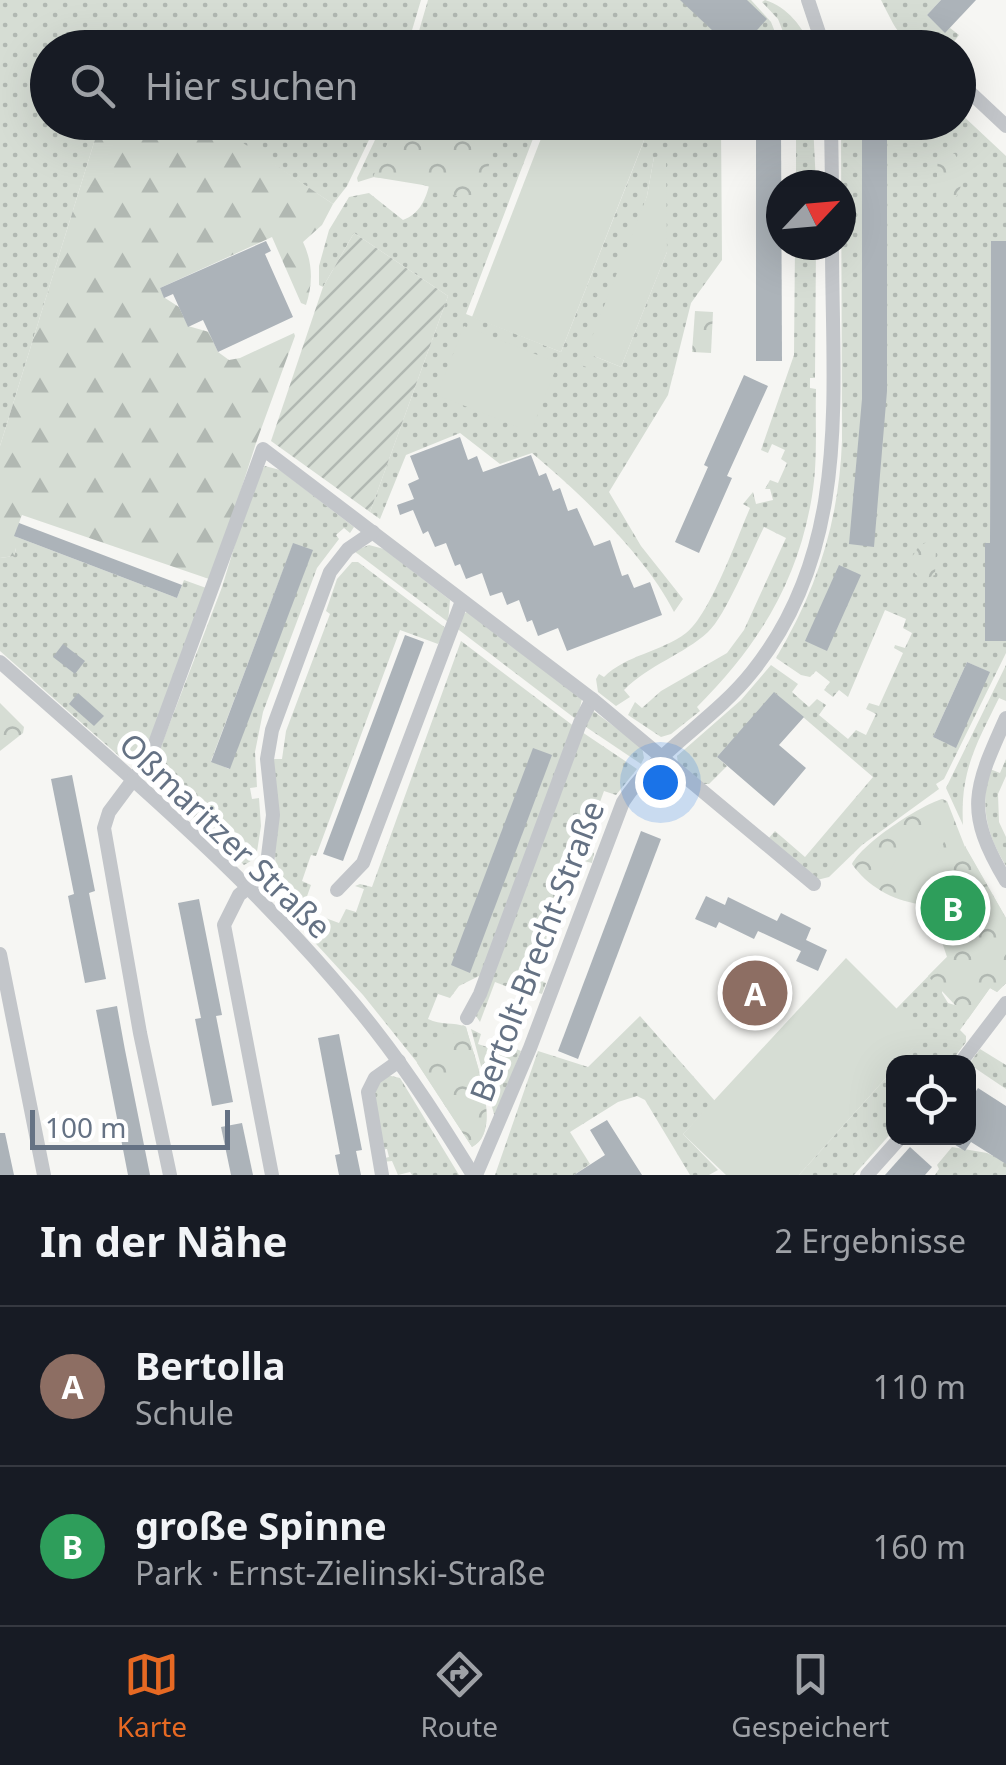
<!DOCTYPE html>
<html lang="de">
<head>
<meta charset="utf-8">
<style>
  :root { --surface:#171b24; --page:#20242c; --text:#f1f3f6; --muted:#9ea1a6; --line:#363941; --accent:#e66923 }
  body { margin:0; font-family:"Noto Sans",sans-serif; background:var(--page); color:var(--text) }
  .controls { position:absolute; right:30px; bottom:30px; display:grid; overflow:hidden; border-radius:20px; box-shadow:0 10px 40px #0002 }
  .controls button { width:90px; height:90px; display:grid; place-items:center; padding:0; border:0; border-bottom:2px solid var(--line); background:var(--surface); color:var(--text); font:50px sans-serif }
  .compass { position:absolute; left:766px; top:170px; width:90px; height:90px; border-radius:50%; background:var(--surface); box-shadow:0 10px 40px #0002; rotate:64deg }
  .scale { position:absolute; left:30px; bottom:25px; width:200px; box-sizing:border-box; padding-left:10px; border:5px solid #657284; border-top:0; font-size:28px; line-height:35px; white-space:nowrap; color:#657284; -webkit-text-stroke:8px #fff; paint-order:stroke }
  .you { position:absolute; left:660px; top:782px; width:35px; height:35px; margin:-25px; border:8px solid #fff; border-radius:50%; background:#1a73e8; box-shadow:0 0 0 15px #1a73e833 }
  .badge { display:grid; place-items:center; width:65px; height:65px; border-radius:50%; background:var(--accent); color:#fff; font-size:32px; font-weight:700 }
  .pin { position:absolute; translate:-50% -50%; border:5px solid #fff; box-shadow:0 2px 10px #0006 }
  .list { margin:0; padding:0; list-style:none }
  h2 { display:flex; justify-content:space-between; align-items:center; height:130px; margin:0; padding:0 40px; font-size:42px }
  h2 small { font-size:32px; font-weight:400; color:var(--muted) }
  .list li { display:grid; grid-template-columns:65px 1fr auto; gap:30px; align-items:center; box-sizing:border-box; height:160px; padding:0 40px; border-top:2px solid var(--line) }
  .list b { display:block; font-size:38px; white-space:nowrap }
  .list p { margin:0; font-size:32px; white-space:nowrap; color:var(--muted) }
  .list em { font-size:32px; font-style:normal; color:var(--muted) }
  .icon { flex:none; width:55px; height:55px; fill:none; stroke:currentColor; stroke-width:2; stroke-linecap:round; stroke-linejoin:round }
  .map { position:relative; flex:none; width:1006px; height:1175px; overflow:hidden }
  .search { position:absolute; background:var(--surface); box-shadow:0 10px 40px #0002; left:30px; right:30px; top:30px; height:110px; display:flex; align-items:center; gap:25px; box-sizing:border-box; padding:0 35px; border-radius:55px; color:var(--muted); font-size:38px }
  .sheet { height:450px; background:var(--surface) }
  nav { display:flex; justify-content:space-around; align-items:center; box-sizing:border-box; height:140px; border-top:2px solid var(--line); background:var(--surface); font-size:28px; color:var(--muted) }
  nav a { display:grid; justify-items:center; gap:5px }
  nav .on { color:var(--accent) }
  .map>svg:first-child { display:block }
  .grass { fill:url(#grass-dots); fill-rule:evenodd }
  .forest { fill:url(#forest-firs) }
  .park { fill:url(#park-crowns) }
  .garden { fill:url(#garden-furrows) }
  .pitch { fill:#d6ddd4 }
  .building { fill:#acb3b9 }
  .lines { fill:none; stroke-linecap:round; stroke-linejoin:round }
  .street { stroke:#c3c6ca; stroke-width:14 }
  .labels { text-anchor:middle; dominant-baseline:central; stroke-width:10; stroke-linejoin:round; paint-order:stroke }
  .street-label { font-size:32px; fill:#657284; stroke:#fff }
</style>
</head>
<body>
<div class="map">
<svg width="1006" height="1175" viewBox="0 0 1006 1175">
  <defs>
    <pattern id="grass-dots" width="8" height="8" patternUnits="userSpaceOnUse" patternTransform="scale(2.5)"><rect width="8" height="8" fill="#d6ddd4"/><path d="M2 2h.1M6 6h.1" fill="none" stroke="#b1b8b2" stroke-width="1.8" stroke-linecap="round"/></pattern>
    <pattern id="forest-firs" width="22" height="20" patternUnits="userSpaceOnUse" patternTransform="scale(2.5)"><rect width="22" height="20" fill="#d6ddd4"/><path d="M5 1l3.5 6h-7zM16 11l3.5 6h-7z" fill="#b1b8b2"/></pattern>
    <pattern id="park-crowns" width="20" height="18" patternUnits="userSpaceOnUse" patternTransform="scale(2.5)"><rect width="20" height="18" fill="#d6ddd4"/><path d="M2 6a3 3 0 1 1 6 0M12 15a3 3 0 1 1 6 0" fill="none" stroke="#b1b8b2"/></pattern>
    <pattern id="garden-furrows" width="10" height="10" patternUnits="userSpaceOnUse" patternTransform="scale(2.5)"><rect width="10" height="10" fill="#d6ddd4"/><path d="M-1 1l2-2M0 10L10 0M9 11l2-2" fill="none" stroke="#b1b8b2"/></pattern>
  </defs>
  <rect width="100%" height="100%" fill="#f6f6f3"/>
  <g class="grass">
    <path d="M0,0H421L407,47L48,48V122L117,123L106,126L96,136L0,446Z"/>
    <path d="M428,0H751L771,22L781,47L414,48Z"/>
    <path d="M765,0C788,7 802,27 812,47H789L778,19L762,2Z"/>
    <path d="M881,0H941L927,15L945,32L950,28L959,35L950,47C902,47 902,41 881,0Z"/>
    <path d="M959,112L1006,156V241L991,242L990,543H985V641H1006V653L944,779L936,784L939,789L862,845L829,877L817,880L768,839L775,831L805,857L873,777L775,693L717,757L727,766L709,784H702L678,764L677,756L741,700L771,665L798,684L792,692L809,707L817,699L826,705L819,715L848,739L856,730L866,735L876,714L866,709L869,703L879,706L903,653L894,648L895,645L905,648L912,633L903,628L906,619L885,610L848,697L839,690L833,697L824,690L830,682L816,671L810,677L801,675L776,658C817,590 839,521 842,441L841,123H862V386L886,387L887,123L958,122ZM967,662L989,672L955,747L933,737Z"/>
    <path d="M211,123H377L347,186L333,204Z"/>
    <path d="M383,123H539L466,314L561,352L638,156L646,135L645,123H721L722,260L691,303L668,395L609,492L641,546L683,599L674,612C646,556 580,493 532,453L500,464L460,433L406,455L380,519L370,512L448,296L354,233L323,287L319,285V266L329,230L349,197L369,193L403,220C419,214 425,201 429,186L374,177L358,182L357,178ZM654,157L667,252L621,367L594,356L647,196Z"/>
    <path d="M796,123H813L816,185H796Z"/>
    <path d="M795,245H816L815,378H810V388L816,389C815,424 818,461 812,496C798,582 758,646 697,707L700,711L671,734L661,737L628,715L635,702L642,708L661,691L727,653L744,630L786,538L764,527C752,551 725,617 708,632C683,655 650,664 624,690L630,697L616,706L598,692L596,679L599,674L604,677C626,655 661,652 686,633C710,615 737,538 750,508L743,504L753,492L756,504L773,500L770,489H765L770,480L778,483L787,463L781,459L785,450L772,444L768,453L761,450L794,355Z"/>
    <path d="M265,466L280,470L354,527L350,533L344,528L336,535L339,539L317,568L263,712L255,752L257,787L250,788L252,799L259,798L261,826L256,858L244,865L155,782L153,767L222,587L255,479ZM293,544L312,551L229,769L211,761Z"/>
    <path d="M14,536L177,598L184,580L209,589L145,751C136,758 129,760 119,756L0,651V558L14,556L16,549Z"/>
    <path d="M369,545L384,549L450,600L448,622L354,551Z"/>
    <path d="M352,562H358L447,629L438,644L400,630L316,856L311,855L302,881L311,885L306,899L315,903L312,913L339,923L346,909L356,912L364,889L355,886L360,884L372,887L461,641L575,727L481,975L459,986L450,998L438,994L428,1019C441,1026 453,1021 466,1027C473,1055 505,1131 472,1147L416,1061L363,995L284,909L276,892L273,759H282L286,731L330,614L326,611L337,579Z"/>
    <path d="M467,612L582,699L577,720L455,627L461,615Z"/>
    <path d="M1006,665V701L999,698C976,745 960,771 963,825L946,788Z"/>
    <path d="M592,710L642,747L644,758L641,764L583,725Z"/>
    <path d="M582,732L637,769L616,795L604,791L583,848L594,853L592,863L580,860L535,978L546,983L542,994L530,990L509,1046L521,1051L495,1118L471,1029L481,1034L478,1044L502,1052L524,993L495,982L480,1022L476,1016Z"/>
    <path d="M1006,759V776L998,794L999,822L1006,837V866C986,834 980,806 990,769L1000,773Z"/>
    <path d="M965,846L1006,918V983L997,992L990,988L960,1030L966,1036V1042L951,1062H900L923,1036L896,1009L947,957L942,993L948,1003L958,1006Z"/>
    <path d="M640,1016L715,1101L683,1134L718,1170L709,1175H690L645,1100L637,1096L618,1102L570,1132L590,1164L574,1175H495L538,1051L588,1067Z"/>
    <path d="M980,1049L1006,1065V1089L969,1064Z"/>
    <path d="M893,1070V1131L854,1175H799Z"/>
    <path d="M387,1075L400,1078L459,1175H412L410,1172L398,1175L392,1161L382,1162L381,1159L389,1157L387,1149L380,1150L373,1116L375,1085Z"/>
    <path d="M952,1147L987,1153L1006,1162V1175H935L939,1169L937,1165Z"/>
  </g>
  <path class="forest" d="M117,123L215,124L333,204L322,225L303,242C313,263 313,284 306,305L301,303L272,237L160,288L165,298L179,307L188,326L209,332L218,352L229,360L240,358L294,333L295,336L256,443L212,580L22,515C14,533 19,543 14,556L0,558V446L96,136L106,126Z"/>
  <g class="park">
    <path d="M396,123H501L478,203L412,181L373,177Z"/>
    <path d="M938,150L955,154L965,176L956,198L936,203Z"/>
    <path d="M695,311L713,312L711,353L692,352Z"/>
    <path d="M927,542L936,547L935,575L922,580L915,574L912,557L919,546Z"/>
    <path d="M0,703L24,727L23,733L0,751Z"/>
    <path d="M942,799L947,801L965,847L1006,918V983L997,992L990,988L968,1019L928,976L947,957L938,930L919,915V904C892,900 867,886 852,864C863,843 919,806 942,799Z"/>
    <path d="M463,1025L466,1027C473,1055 505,1131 472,1147L417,1063Z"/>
  </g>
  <path class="garden" d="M354,233L448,296L370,512L271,441L323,287Z"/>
  <g class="pitch">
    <path d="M427,123V122L483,123L474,144L426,125Z"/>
    <path d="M547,123H645L646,135L561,352L472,317Z"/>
    <path d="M666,156L667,252L621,367L594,356L589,368L581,365L647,196L654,157Z"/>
    <path d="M464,326L558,363L531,432L437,395Z"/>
    <path d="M914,824L945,840L918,893L887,877Z"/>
    <path d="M846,958L924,1036L900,1062H894L893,1070L799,1175H726L683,1134Z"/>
  </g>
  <g class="building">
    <path d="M680,0H747L767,19L741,48H731Z"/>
    <path d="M941,0H976L945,33L927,15Z"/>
    <path d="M756,122H781L782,361H756Z"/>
    <path d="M862,122H887V391L874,547L849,544L862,399Z"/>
    <path d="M266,241L271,251L265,254L293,317L218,352L203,320L188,327L173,294L164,298L160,288Z"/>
    <path d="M991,241H1006V641H985V543H990Z"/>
    <path d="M744,375L768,386L727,476L732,478L699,553L675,542L708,467L704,465Z"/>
    <path d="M460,437L468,460L477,456L483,472L531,455L539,476L546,473L553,491L560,488L568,511L577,508L594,546L610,540L622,576L628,574L634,588L650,582L662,615L567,651L558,628L538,636L532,620L527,622L519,600L507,605L502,592L490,596L482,573L466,579L460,564L455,566L446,543L435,547L428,531L423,534L413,510L400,515L397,505L414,499L408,484L419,479L410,456Z"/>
    <path d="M19,523L182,585L177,598L14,536Z"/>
    <path d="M293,543L313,550L230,769L211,762Z"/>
    <path d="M839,565L861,575L827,651L805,641Z"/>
    <path d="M405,635L424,642L343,861L323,854Z"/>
    <path d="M63,644L85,661L75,674L53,657Z"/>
    <path d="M967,662L990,672L956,748L933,737Z"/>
    <path d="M774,692L804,717L779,745L806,768L774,806L717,757Z"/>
    <path d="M78,693L104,716L94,726L69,704Z"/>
    <path d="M533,748L552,755L470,973L451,965Z"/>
    <path d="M72,775L95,891L89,893L106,979L85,983L68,896L74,894L51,779Z"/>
    <path d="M641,831L661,839L578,1059L558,1051Z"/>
    <path d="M706,896L725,905L728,897L777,921L781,913L811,928L806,940L827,950L818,971L796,961L801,951L758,931L754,939L719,922L716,928L695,919Z"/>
    <path d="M199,899L222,1015L216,1016L233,1102L212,1106L195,1019L201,1018L178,903Z"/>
    <path d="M117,1006L125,1050L150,1175H128L96,1010Z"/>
    <path d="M339,1034L362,1150L356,1151L361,1175H339L335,1155L340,1154L318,1038Z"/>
    <path d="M978,1088L1006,1106V1164L971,1142L965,1151L944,1138H968V1103Z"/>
    <path d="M607,1120L642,1175H574L605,1155L590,1130Z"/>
    <path d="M242,1123L253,1175H231L221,1127Z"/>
    <path d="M0,1133H5L14,1175H0Z"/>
    <path d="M910,1147L932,1167L925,1175H885Z"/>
  </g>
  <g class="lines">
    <g class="street">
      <path d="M808,0L824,48"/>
      <path d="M958,81L1006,126"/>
      <path d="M831,122L832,185"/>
      <path d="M0,662C131,778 267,891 375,1030C411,1076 442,1125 473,1175"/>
      <path d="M1006,718C974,789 964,811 1006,881"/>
      <path d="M337,890L363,863L462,601"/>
      <path d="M0,954L44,1175"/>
      <path d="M467,1018L480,994L580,723L592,699"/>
      <path d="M961,1062L1006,1003"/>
      <path d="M170,1175L140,1033L104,828L109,812L150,757L263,449L592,699L814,884"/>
      <path d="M272,1175L224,925L239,895L261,877L267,864L273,815L267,759L272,730L330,572L348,549L373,532"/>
      <path d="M382,1175L368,1092L375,1078L399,1061"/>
      <path d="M476,1175L530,1048L623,802C657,750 713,721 752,672C852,548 832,394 832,245"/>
      <path d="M867,1175L900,1138"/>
    </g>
  </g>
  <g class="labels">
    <g class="street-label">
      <text transform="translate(226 835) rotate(44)">Oßmaritzer Straße</text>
      <text transform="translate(536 951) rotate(-69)">Bertolt-Brecht-Straße</text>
    </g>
  </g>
</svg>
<div class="controls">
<button><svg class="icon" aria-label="locate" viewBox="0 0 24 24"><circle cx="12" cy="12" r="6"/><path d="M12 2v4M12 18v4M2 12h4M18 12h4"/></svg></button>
</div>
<svg class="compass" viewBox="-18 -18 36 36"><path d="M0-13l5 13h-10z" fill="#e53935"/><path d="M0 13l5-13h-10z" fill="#9ea1a6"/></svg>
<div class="scale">100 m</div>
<div class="you"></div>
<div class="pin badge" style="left:755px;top:993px;background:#8d6e63">A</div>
<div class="pin badge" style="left:953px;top:908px;background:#2e9e5b">B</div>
<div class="search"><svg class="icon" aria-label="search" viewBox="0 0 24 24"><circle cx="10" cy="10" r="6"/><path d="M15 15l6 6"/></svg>Hier suchen</div>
</div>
<section class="sheet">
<h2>In der Nähe<small>2 Ergebnisse</small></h2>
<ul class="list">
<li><span class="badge" style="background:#8d6e63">A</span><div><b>Bertolla</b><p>Schule</p></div><em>110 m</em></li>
<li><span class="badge" style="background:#2e9e5b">B</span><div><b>große Spinne</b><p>Park · Ernst-Zielinski-Straße</p></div><em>160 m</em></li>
</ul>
</section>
<nav>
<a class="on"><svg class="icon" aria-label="map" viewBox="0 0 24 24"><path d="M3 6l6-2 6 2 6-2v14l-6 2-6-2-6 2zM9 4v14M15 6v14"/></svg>Karte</a>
<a><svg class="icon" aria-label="directions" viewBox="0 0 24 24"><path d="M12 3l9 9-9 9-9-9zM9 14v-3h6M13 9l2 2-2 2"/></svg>Route</a>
<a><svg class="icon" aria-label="saved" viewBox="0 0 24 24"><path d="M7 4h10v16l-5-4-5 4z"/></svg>Gespeichert</a>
</nav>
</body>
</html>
